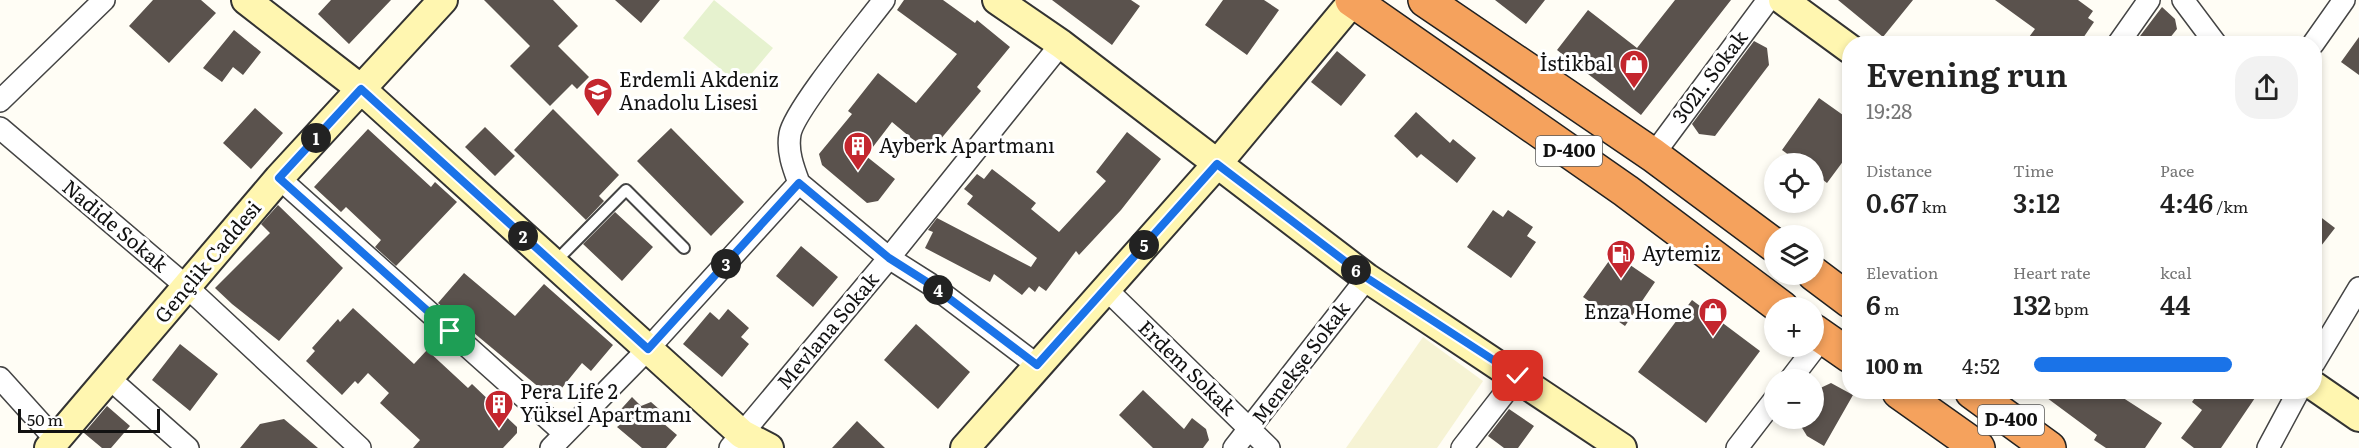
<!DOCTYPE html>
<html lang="en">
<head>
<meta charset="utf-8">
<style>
	:root { --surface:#fff; --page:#f2f2f2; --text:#222; --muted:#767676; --accent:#1a73e8 }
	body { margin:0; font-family:Literata,serif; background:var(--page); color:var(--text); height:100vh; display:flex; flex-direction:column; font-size:22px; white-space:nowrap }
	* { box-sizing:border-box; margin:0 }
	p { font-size:20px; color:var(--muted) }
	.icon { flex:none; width:33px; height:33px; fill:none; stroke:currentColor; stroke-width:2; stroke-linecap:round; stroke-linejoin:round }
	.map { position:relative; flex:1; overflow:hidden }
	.panel { position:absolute; left:1842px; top:36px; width:480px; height:363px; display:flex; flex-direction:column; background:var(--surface); border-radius:24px; box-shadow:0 3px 9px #0003 }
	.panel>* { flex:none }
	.fabs { position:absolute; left:1764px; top:153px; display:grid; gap:12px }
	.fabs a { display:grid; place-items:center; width:60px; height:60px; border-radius:50%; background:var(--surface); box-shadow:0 3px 9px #0003; font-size:30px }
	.scale { position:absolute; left:18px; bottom:15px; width:142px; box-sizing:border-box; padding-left:6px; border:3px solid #111; border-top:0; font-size:16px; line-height:21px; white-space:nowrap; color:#111; -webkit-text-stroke:4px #fff; paint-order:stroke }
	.pin { position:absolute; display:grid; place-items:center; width:51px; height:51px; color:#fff; margin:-26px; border-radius:12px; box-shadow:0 3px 9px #0006 }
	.km { position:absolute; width:30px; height:30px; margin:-15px; border-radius:50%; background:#222; color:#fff; font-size:16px; line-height:30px; text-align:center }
	.round { display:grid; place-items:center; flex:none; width:63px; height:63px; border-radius:24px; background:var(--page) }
	.summary { display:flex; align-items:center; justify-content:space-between; height:102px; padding:0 24px }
	h1 { font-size:33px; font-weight:600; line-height:45px }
	.stats { display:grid; grid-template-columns:repeat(3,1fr); gap:9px; height:102px; padding:6px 24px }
	.stats div { display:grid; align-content:center }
	.stats b { font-size:26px; font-weight:600 }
	.stats small { font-size:16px; font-weight:400 }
	.stats p { font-size:16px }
	ul { padding:0 24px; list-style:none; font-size:20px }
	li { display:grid; grid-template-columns:96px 72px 1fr; align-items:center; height:45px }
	li i { height:15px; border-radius:8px; background:var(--accent) }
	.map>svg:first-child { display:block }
	.farmland { fill:#f6f3d4 }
	.pitch { fill:#e6f2cf }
	.building { fill:#5a524d }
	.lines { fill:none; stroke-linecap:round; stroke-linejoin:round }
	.lane-casing { stroke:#444; stroke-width:14 }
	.street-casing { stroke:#444; stroke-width:24 }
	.secondary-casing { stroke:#333; stroke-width:32 }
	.highway-casing { stroke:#222; stroke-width:36 }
	.lane { stroke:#fff; stroke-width:10 }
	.street { stroke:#fff; stroke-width:21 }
	.secondary { stroke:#fff6b0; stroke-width:28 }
	.highway { stroke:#f5a25d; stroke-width:33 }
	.route-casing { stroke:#fff; stroke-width:12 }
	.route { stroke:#1a73e8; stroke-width:8 }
	.labels { text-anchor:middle; stroke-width:6; stroke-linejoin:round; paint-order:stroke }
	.shield { fill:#fff; stroke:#585858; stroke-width:1.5 }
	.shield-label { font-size:18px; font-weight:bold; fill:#111 }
	.poi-label { font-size:20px; fill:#111; stroke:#fff; text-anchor:start }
	.street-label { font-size:20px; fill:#111; stroke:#fff }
</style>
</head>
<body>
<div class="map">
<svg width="2359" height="448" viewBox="0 0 2359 448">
	<rect width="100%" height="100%" fill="#fffdf5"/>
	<path class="farmland" d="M1423,337L1483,381L1437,448H1346Z"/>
	<path class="pitch" d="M714,0L773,48L741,86L683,38Z"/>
	<path class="building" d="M153,0H201L216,13L169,63L129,26Z
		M331,0H391L349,44L318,14Z
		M484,0H553L578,26L558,46L589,77L577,89L572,84L550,106L510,66L530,46Z
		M615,0H660L641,23Z
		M904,0H943L975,23L977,20L1010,47L977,87L981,91L929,153L892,122L866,156L895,179L878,201L867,203L822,165L819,154L852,114L848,111L878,73L916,103L957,54L897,10Z
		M1052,0H1131L1140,6L1112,45Z
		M1223,0H1264L1279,10L1247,55L1205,25Z
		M1495,0H1545L1526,24Z
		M1675,0H1731L1641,115L1557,50L1588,10L1637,48Z
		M1838,0H1913L1883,37Z
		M1995,0H2078L2093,11L2088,18L2094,22L2079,44H2024L2035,29Z
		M2162,7L2175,19L2177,29L2165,44H2134Z
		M234,30L261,52L243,75L233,67L222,82L203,68Z
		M2359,37V75L2341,62Z
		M1754,41L1767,48L1769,65L1715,136L1699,134L1692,124Z
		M1337,51L1366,75L1341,106L1311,82Z
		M1819,98L1850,120V152L1827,183L1814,173V164H1801L1782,150Z
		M255,108L283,133L251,169L223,143Z
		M553,109L619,175L599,196L604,201L586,220L514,150Z
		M1416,112L1450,143L1453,139L1476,158L1457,183L1421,154L1417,158L1394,136Z
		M485,127L515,156L495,176L465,147Z
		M671,128L744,202L711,236L637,161Z
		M368,129L431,187L435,182L457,202L396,266L375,247L381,240L346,207L341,212L314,187Z
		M1127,132L1161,159L1121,210L1079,255L1076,251L1046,291L1039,286L1035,292L1029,287L1022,295L994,274L990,282L925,248L933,232L928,230L937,218L1031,267L1037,258L967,204L973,196L964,189L977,174L984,179L992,169L1036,203L1031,209L1059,232L1106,181L1096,172Z
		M278,205L343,268L279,341L232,304L215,288L270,233L261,224Z
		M1493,210L1503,217L1508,210L1533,227L1527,236L1536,242L1511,278L1467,247Z
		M615,212L653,247L622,281L583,244Z
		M2314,212L2335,228L2314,255Z
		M801,246L838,277L813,307L776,276Z
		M1614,254L1655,282L1625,326L1583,297Z
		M464,273L515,316L544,284L613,345L591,371L582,363L553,399L438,303Z
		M1692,300L1760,351L1706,423L1638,372Z
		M353,308L414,364L427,350L468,388L472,384L517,427V433L503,448H413L420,440L380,403L389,393L368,373L358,384L355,381L342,395L306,361L315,351L312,348L338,319L340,322Z
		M728,309L749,328L741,337L749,344L722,377L683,344L710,312L719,320Z
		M916,324L970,372L938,409L884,360Z
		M180,344L218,374L190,411L152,380Z
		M1831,383L1853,395L1824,446L1807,436L1796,418H1814V391Z
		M1143,390L1184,429L1192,418L1206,429L1209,440L1203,448H1153L1119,415Z
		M2039,392H2114L2162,423L2145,448H2106L2094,440L2097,435Z
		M2199,392H2259L2221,448H2194L2181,438L2202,410L2192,402Z
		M632,397L641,406L651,402L668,417L663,423L677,435L666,448H642L617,427L622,423L614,417Z
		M107,406L130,426L111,448H102L84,433Z
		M1509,409L1534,426L1518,448H1504L1488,436Z
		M284,419L318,448H240L260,424Z
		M857,421L885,448H832Z"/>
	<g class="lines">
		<g class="lane-casing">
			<path id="lane" d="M554,263L626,190L684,248"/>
		</g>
		<g class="street-casing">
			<path id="street" d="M2183,0L2216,44
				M2118,44L2149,0
				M2313,44L2344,0
				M0,101L104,0
				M0,128L187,287L360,448
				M1653,155L1768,0
				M279,178L564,433
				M799,183L889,258L930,284L1037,365
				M1105,288L1269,448
				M2314,363L2359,288
				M0,378L56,440
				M110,379L188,448
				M1790,380L1823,337
				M551,448L648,349L799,183C793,167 787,151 790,134C794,110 866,24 884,0
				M730,448L889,258L1061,44
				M1234,448L1367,278
				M1462,448L1518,376
				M1737,448L1774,400
				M2268,448L2298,392"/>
		</g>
		<g class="secondary-casing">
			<path id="secondary" d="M246,0L361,89L742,434L769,448
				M997,0L1061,44L1367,278L1622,448
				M1783,0L1850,49
				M2314,386L2359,417
				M49,448L279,178L443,0
				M965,448L1217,164L1353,1"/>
		</g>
		<g class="highway-casing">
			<path id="highway" d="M1352,0L1626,191L1782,308
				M1425,0L1653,155L1774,245
				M1814,274L1850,301
				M1814,331L1850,356
				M1899,392L1978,448
				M1972,392L2049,448"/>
		</g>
		<use href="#lane" class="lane"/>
		<use href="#street" class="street"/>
		<use href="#secondary" class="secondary"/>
		<use href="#highway" class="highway"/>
	</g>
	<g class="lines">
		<g class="route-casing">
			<path id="route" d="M450,331L279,178L361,89L648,349L799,183L889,258L930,284L1037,365L1217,164L1367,278L1518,376"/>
		</g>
		<use href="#route" class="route"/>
	</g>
	<defs>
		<g id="shop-pin" transform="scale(1.5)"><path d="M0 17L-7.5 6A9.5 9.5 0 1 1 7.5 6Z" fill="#c4262e" stroke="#fff"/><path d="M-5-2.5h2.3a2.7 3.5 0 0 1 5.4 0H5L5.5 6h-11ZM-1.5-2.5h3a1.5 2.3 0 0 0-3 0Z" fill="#fff"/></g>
		<g id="school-pin" transform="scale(1.5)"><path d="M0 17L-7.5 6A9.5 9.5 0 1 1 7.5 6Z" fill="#c4262e" stroke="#fff"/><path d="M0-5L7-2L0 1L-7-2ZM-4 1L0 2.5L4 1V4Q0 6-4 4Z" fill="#fff"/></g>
		<g id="building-pin" transform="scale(1.5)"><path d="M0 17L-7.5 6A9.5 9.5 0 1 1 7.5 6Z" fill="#c4262e" stroke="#fff"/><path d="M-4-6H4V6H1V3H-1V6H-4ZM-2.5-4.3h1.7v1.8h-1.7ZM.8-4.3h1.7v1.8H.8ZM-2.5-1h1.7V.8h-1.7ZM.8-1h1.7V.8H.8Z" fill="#fff"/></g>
		<g id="fuel-pin" transform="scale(1.5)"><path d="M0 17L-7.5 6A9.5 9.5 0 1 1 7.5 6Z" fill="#c4262e" stroke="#fff"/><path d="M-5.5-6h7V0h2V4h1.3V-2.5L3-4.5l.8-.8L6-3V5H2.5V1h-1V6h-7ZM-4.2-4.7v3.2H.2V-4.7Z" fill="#fff"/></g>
	</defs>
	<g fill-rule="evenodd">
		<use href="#shop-pin" x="1634" y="64"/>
		<use href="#school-pin" x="598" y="92"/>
		<use href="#building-pin" x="858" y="146"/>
		<use href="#fuel-pin" x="1621" y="254"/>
		<use href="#shop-pin" x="1713" y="312"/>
		<use href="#building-pin" x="499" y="404"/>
	</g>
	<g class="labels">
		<g class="shield">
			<rect x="1536" y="136" width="66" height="30" rx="4.5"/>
			<rect x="1978" y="405" width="66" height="30" rx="4.5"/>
		</g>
		<g class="shield-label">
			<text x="1569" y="157">D-400</text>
			<text x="2011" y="426">D-400</text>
		</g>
		<g class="poi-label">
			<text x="1613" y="71" text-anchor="end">İstikbal</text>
			<text x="619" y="87">Erdemli Akdeniz<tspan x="619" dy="23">Anadolu Lisesi</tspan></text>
			<text x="879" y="153">Ayberk Apartmanı</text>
			<text x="1642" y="261">Aytemiz</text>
			<text x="1692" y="319" text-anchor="end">Enza Home</text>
			<text x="520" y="399">Pera Life 2<tspan x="520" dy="23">Yüksel Apartmanı</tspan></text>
		</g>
		<g class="street-label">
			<text transform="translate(1710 77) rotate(-53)" y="7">3021. Sokak</text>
			<text transform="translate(115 226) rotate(40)" y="7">Nadide Sokak</text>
			<text transform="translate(208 262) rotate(-50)" y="7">Gençlik Caddesi</text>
			<text transform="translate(828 331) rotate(-50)" y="7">Mevlana Sokak</text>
			<text transform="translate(1301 363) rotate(-53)" y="7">Menekşe Sokak</text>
			<text transform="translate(1187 368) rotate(44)" y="7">Erdem Sokak</text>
		</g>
	</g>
</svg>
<div class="fabs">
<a><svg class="icon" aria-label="locate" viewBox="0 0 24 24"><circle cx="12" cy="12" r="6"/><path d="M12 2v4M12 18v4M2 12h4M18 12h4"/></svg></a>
<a><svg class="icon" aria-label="layers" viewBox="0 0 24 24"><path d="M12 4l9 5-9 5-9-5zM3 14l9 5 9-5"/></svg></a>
<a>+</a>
<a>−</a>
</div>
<div class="scale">50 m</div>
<div class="pin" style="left:450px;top:331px;background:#1e9e55"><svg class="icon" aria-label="arrive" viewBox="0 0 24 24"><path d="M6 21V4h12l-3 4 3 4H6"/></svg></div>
<div class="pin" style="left:1518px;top:376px;background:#d93025"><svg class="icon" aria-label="check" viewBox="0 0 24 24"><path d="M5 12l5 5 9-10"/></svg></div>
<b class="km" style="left:316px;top:138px">1</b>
<b class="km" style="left:523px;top:236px">2</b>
<b class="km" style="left:726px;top:264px">3</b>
<b class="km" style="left:938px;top:290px">4</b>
<b class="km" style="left:1144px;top:245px">5</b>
<b class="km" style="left:1356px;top:270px">6</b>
<section class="panel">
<div class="summary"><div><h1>Evening run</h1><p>19:28</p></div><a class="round"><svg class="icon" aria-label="share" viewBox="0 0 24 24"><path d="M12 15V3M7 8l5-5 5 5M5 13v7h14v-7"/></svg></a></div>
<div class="stats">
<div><p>Distance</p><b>0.67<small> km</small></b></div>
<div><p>Time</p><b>3:12</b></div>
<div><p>Pace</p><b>4:46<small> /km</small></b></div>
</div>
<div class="stats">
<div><p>Elevation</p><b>6<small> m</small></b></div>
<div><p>Heart rate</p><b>132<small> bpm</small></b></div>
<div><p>kcal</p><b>44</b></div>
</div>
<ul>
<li><b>100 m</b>4:52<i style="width:75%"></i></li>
</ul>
</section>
</div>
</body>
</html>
